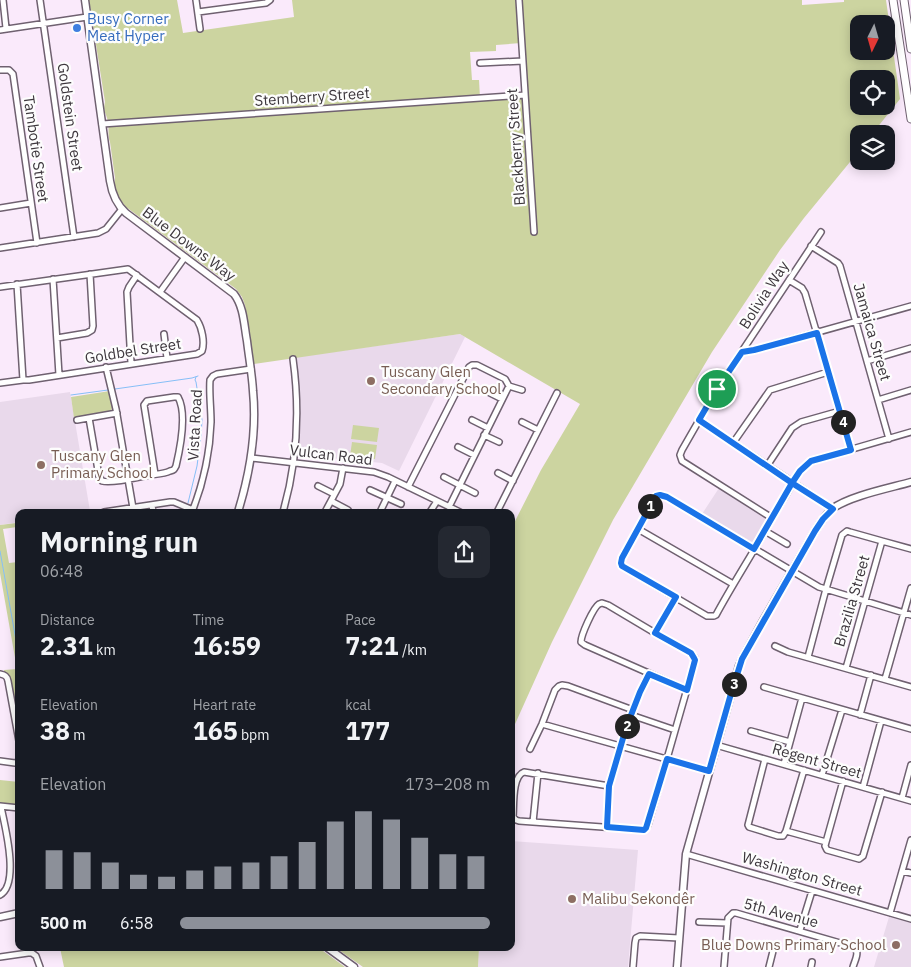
<!DOCTYPE html>
<html lang="en">
<head>
<meta charset="utf-8">
<style>
	:root { --surface:#171b24; --page:#242831; --text:#f1f3f6; --muted:#9ea1a6; --accent:#8c9099 }
	body { margin:0; font-family:"IBM Plex Sans",sans-serif; background:var(--page); color:var(--text); height:100vh; display:flex; flex-direction:column; font-size:19px; white-space:nowrap }
	* { box-sizing:border-box; margin:0 }
	p { font-size:16px; color:var(--muted) }
	.icon { flex:none; width:28px; height:28px; fill:none; stroke:currentColor; stroke-width:2; stroke-linecap:round; stroke-linejoin:round }
	.map { position:relative; flex:1; overflow:hidden }
	.drawer { position:absolute; left:15px; top:509px; width:500px; height:442px; display:flex; flex-direction:column; background:var(--surface); border-radius:10px; box-shadow:0 2px 12px #0003 }
	.drawer>* { flex:none }
	.needle { width:32px; rotate:185deg }
	.buttons { position:absolute; left:850px; top:15px; display:grid; gap:10px }
	.buttons a { display:grid; place-items:center; width:45px; height:45px; border-radius:10px; background:var(--surface); box-shadow:0 2px 12px #0003; font-size:25px }
	.pin { position:absolute; display:grid; place-items:center; width:42px; height:42px; color:#fff; margin:-21px; border:2px solid #fff; border-radius:50%; box-shadow:0 1px 5px #0007 }
	.km { position:absolute; width:25px; height:25px; margin:-12px; border-radius:50%; background:#222; color:#fff; font-size:14px; line-height:25px; text-align:center }
	.round { display:grid; place-items:center; flex:none; width:52px; height:52px; border-radius:10px; background:var(--page) }
	.head { display:flex; align-items:center; justify-content:space-between; height:85px; padding:0 25px }
	h1 { font-size:28px; font-weight:800; line-height:38px }
	.stats { display:grid; grid-template-columns:repeat(3,1fr); gap:8px; height:85px; padding:5px 25px }
	.stats div { display:grid; align-content:center }
	.stats b { font-size:25px; font-weight:800 }
	.stats small { font-size:14px; font-weight:400 }
	.stats p { font-size:14px }
	.chart { height:140px; padding:10px 25px }
	.chart p { display:flex; justify-content:space-between }
	.chart svg { width:100%; height:90px; margin-top:5px; stroke:var(--accent); stroke-width:6 }
	ul { padding:0 25px; list-style:none; font-size:16px }
	li { display:grid; grid-template-columns:80px 60px 1fr; align-items:center; height:38px }
	li i { height:12px; border-radius:6px; background:var(--accent) }
	.map>svg:first-child { display:block }
	.education { fill:#e9d9eb }
	.green { fill:#ccd4a0; fill-rule:evenodd }
	.lines { fill:none; stroke-linecap:round; stroke-linejoin:round }
	.stream { stroke:#86bff7; stroke-width:1 }
	.minor-casing { stroke:#6f6170; stroke-width:8 }
	.tertiary-casing { stroke:#6f6170; stroke-width:9 }
	.secondary-casing { stroke:#6f6170; stroke-width:9 }
	.minor { stroke:#fff; stroke-width:5 }
	.tertiary { stroke:#fff; stroke-width:6 }
	.secondary { stroke:#fff; stroke-width:7 }
	.route-casing { stroke:#fff; stroke-width:10 }
	.route { stroke:#1a73e8; stroke-width:6 }
	.shop-dot { fill:#3f7fe0; stroke:#fdfdfd; stroke-width:2 }
	.education-dot { fill:#8d6e63; stroke:#fdfdfd; stroke-width:2 }
	.labels { text-anchor:middle; stroke-width:4.5; stroke-linejoin:round; paint-order:stroke }
	.shop-label { font-size:15px; fill:#366cbe; stroke:#fdfdfd; text-anchor:start }
	.street-label { font-size:15px; fill:#3d373d; stroke:#fdfdfd }
	.education-label { font-size:15px; fill:#785e54; stroke:#fdfdfd; text-anchor:start }
</style>
</head>
<body>
<div class="map">
<svg width="911" height="967" viewBox="0 0 911 967">
	<rect width="100%" height="100%" fill="#faeafb"/>
	<path class="education" d="M460,334L465,337L399,471L382,463L299,455L301,405L297,357Z
		M70,392L90,511L78,512H19V522L0,525V402Z
		M719,488L768,518L753,544L702,514Z
		M511,841L638,850L628,967H478L479,948H511Z
		M889,917L911,923V967H874Z"/>
	<path class="green" d="M89,0H177L183,33L294,17L292,0H802V5L844,2V0H886L900,99L872,134H859V151L804,218L780,250L712,352L613,520L552,642L511,733V529L541,470L580,404L460,334L254,364L245,305L242,297L236,289L126,207L119,198L114,186L115,178L110,142C107,135 110,126 107,118C105,111 103,111 105,102ZM859,24H886V51H859ZM521,43L524,95L480,98L479,80H472L470,52L496,51V45ZM859,79H886V106H859Z
		M110,391L113,405L111,411L108,413L74,418L71,397Z
		M353,425L379,428L377,442L351,439Z
		M352,442L377,445L375,459L350,456Z
		M16,523L17,527L3,529L9,563L18,562L19,569V599L15,600L19,624V729L9,678L7,674L4,672V670L17,669L0,573V525Z
		M0,780L19,782V806L0,804Z
		M60,948H319L345,967H64Z
		M336,948H479L478,967H363Z"/>
	<g class="lines">
		<path class="stream" d="M115,389L192,378L198,376
			M71,395L108,390
			M188,503L197,466L201,436L202,420L196,382L195,380L196,377
			M0,551L19,657"/>
		<g class="minor-casing">
			<path id="minor" d="M3,0L6,28
				M40,0L74,237
				M196,0L200,29
				M519,0L534,232
				M198,12L266,3L270,0
				M0,30L87,17
				M480,63L523,61
				M0,70H9L13,74L37,243
				M102,124L525,95
				M0,208L31,203
				M811,246L838,263L840,266L889,439
				M0,248L98,233L106,229L122,209
				M53,279L59,375
				M789,280L802,288L805,293L851,450
				M17,284L23,380
				M0,287L128,269L197,320C202,328 205,342 202,351L197,354L29,380H23L0,383
				M160,292L185,257
				M164,334L167,358
				M57,338L87,333L92,330L93,326L90,274
				M742,352L754,350L911,306
				M867,361L911,348
				M131,363L127,292L129,287L137,275
				M106,367L116,409L133,508
				M486,391L502,399
				M878,400L911,390
				M89,418L99,476L102,481C113,484 138,477 150,475C157,474 164,474 170,471C174,470 174,470 176,466C180,449 187,413 178,397H174L147,401L144,405L155,474
				M77,420L117,413
				M472,420L488,428
				M699,420L833,509
				M522,422L538,430
				M911,432L811,461C799,469 793,483 786,495C777,509 769,524 761,538C746,564 730,589 716,615L714,616H707L622,566L621,563L622,558L656,496L660,495L667,497L819,587L911,615
				M484,435L499,442
				M733,443L770,390L828,372
				M458,447L474,455
				M251,458L374,472L388,477L460,512
				M767,466L792,428L801,422L840,411
				M498,473L513,481
				M444,477L475,493
				M318,486L334,494
				M408,487L469,367L472,365H477L505,379L509,386L522,390
				M370,490L401,504
				M331,501L348,510
				M152,505L153,512
				M449,507L509,386
				M104,512L170,502H174L193,510
				M192,512C203,484 210,453 211,422C211,408 209,393 210,380L213,376L217,374L251,369
				M283,512C297,463 300,410 293,359
				M325,512L340,484L343,468
				M380,512L395,481
				M430,512L437,501
				M497,512L557,393
				M772,518L682,461L680,455L682,450L717,389L821,232
				M638,529L733,584
				M765,531L787,544
				M655,633L676,597
				M775,646L788,652L911,687
				M808,657L826,589L842,535L847,531L850,532L882,541L911,549
				M846,668L882,541
				M0,674C5,675 7,676 8,681L19,741
				M885,679L911,588
				M764,687L911,729
				M631,715L675,730
				M860,715L871,675
				M542,724L709,771
				M751,731L790,742
				M716,745L911,801
				M530,749L542,724L555,690L559,686L562,685L568,686L633,710
				M765,759L748,825L749,827L778,836H783L786,831L804,770
				M0,761L15,763L19,762
				M784,764L802,698
				M822,775L842,710
				M843,781L826,842L825,846L827,850L859,859L863,856L882,792
				M609,786L524,772C512,776 514,805 513,817L516,820L519,821L644,830L648,825L693,668L695,658L691,653L655,633L608,605L602,603C601,603 600,604 599,604C593,608 581,635 581,642L585,645L687,690
				M863,787L881,721
				M902,798L911,765
				M0,806L19,808
				M533,822L538,773
				M607,827L609,786L626,728L640,692L649,674
				M786,831L826,842
				M686,854L911,919
				M902,871L911,873
				M0,895C20,884 5,826 1,807
				M890,913L911,840
				M699,922L727,923
				M800,930L812,891
				M0,957L28,953H32L36,956L40,967
				M633,967L635,943L636,938L640,936L679,938
				M724,967L728,918L733,913H736L854,947C860,952 855,960 853,967
				M769,967L773,951
				M811,967L812,962"/>
		</g>
		<g class="tertiary-casing">
			<path id="tertiary" d="M85,0L110,181C112,194 116,204 126,213L234,294C244,307 244,325 247,341C249,358 252,374 253,391C257,432 250,473 238,512
				M0,917L19,913
				M328,948L354,967
				M677,967L686,854L739,666L742,659L764,619L815,531C820,523 825,515 832,509C849,496 890,488 911,482"/>
		</g>
		<g class="secondary-casing">
			<path id="secondary" d="M893,0L911,119
				M904,0L911,49"/>
		</g>
		<use href="#minor" class="minor"/>
		<use href="#tertiary" class="tertiary"/>
		<use href="#secondary" class="secondary"/>
	</g>
	<g class="lines">
		<g class="route-casing">
			<path id="route" d="M717,389L699,420L792,483L754,549L667,497L660,495L656,496L622,558L621,563L622,566L676,597L655,633L691,653L694,658L695,660L687,690L649,674L640,692L626,728L609,786L607,827L644,830L646,828L667,759L709,771L730,697L742,659L815,531L823,519L833,509L792,483L800,471L811,461L851,450L817,333L754,350L742,352L717,389"/>
		</g>
		<use href="#route" class="route"/>
	</g>
	<circle class="shop-dot" cx="77" cy="28" r="5"/>
	<g class="education-dot">
		<circle cx="371" cy="381" r="5"/>
		<circle cx="41" cy="465" r="5"/>
		<circle cx="572" cy="899" r="5"/>
		<circle cx="896" cy="945" r="5"/>
	</g>
	<g class="labels">
		<g class="shop-label">
			<text x="87" y="24">Busy Corner<tspan x="87" dy="17">Meat Hyper</tspan></text>
		</g>
		<g class="street-label">
			<text transform="translate(312 97) rotate(-4)" y="5">Stemberry Street</text>
			<text transform="translate(70 117) rotate(82)" y="5">Goldstein Street</text>
			<text transform="translate(516 147) rotate(-94)" y="5">Blackberry Street</text>
			<text transform="translate(36 149) rotate(82)" y="5">Tambotie Street</text>
			<text transform="translate(189 244) rotate(37)" y="5">Blue Downs Way</text>
			<text transform="translate(764 295) rotate(-57)" y="5">Bolivia Way</text>
			<text transform="translate(872 332) rotate(74)" y="5">Jamaica Street</text>
			<text transform="translate(133 351) rotate(-9)" y="5">Goldbel Street</text>
			<text transform="translate(195 425) rotate(-87)" y="5">Vista Road</text>
			<text transform="translate(331 455) rotate(7)" y="5">Vulcan Road</text>
			<text transform="translate(852 601) rotate(-74)" y="5">Brazilia Street</text>
			<text transform="translate(817 761) rotate(16)" y="5">Regent Street</text>
			<text transform="translate(802 874) rotate(16)" y="5">Washington Street</text>
			<text transform="translate(781 913) rotate(15)" y="5">5th Avenue</text>
		</g>
		<g class="education-label">
			<text x="381" y="377">Tuscany Glen<tspan x="381" dy="17">Secondary School</tspan></text>
			<text x="51" y="461">Tuscany Glen<tspan x="51" dy="17">Primary School</tspan></text>
			<text x="582" y="904">Malibu Sekondêr</text>
			<text x="886" y="950" text-anchor="end">Blue Downs Primary School</text>
		</g>
	</g>
</svg>
<div class="buttons">
<a><svg class="needle" viewBox="-14 -14 28 28"><path d="M0-13l5 13h-10z" fill="#e53935"/><path d="M0 13l5-13h-10z" fill="#9ea1a6"/></svg></a>
<a><svg class="icon" aria-label="locate" viewBox="0 0 24 24"><circle cx="12" cy="12" r="6"/><path d="M12 2v4M12 18v4M2 12h4M18 12h4"/></svg></a>
<a><svg class="icon" aria-label="layers" viewBox="0 0 24 24"><path d="M12 4l9 5-9 5-9-5zM3 14l9 5 9-5"/></svg></a>
</div>
<div class="pin" style="left:717px;top:389px;background:#1e9e55"><svg class="icon" aria-label="arrive" viewBox="0 0 24 24"><path d="M6 21V4h12l-3 4 3 4H6"/></svg></div>
<b class="km" style="left:650px;top:506px">1</b>
<b class="km" style="left:627px;top:726px">2</b>
<b class="km" style="left:734px;top:684px">3</b>
<b class="km" style="left:843px;top:422px">4</b>
<section class="drawer">
<div class="head"><div><h1>Morning run</h1><p>06:48</p></div><a class="round"><svg class="icon" aria-label="share" viewBox="0 0 24 24"><path d="M12 15V3M7 8l5-5 5 5M5 13v7h14v-7"/></svg></a></div>
<div class="stats">
<div><p>Distance</p><b>2.31<small> km</small></b></div>
<div><p>Time</p><b>16:59</b></div>
<div><p>Pace</p><b>7:21<small> /km</small></b></div>
</div>
<div class="stats">
<div><p>Elevation</p><b>38<small> m</small></b></div>
<div><p>Heart rate</p><b>165<small> bpm</small></b></div>
<div><p>kcal</p><b>177</b></div>
</div>
<div class="chart"><p><span>Elevation</span>173–208 m</p>
<svg viewBox="0 0 160 44" preserveAspectRatio="none"><path d="M5 44V25M15 44V26M25 44V31M35 44V37M45 44V38M55 44V35M65 44V33M75 44V31M85 44V28M95 44V21M105 44V11M115 44V6M125 44V10M135 44V19M145 44V27M155 44V28"/></svg>
</div>
<ul>
<li><b>500 m</b>6:58<i style="width:100%"></i></li>
</ul>
</section>
</div>
</body>
</html>
